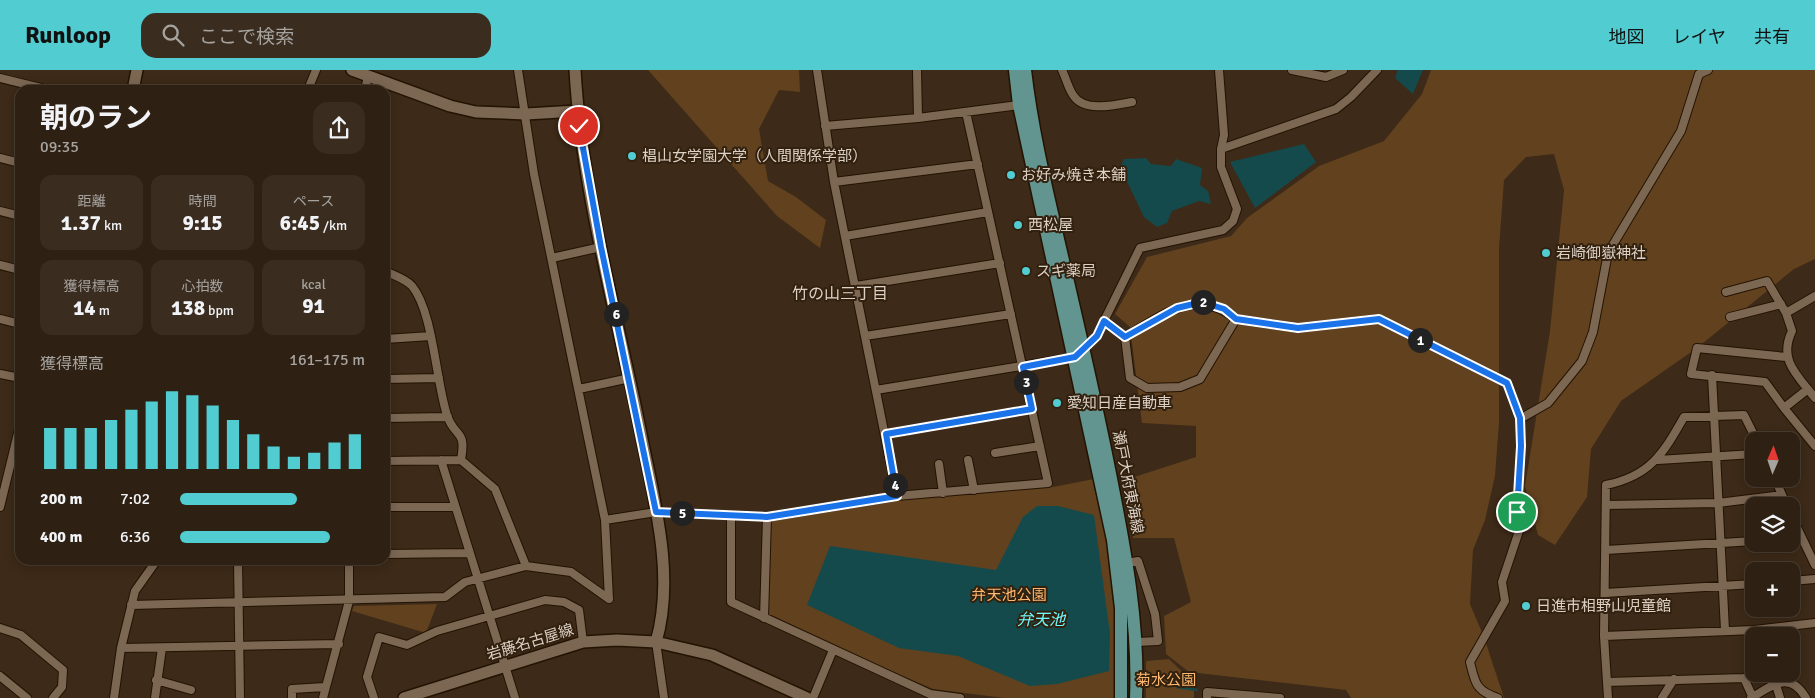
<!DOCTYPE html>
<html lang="ja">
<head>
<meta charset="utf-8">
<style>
	:root { --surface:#2e2012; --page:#3a2d20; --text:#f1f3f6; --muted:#a7a39f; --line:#493e32; --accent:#51ccd1 }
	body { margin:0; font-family:Signika,"Noto Sans JP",sans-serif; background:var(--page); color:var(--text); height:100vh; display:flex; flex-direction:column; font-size:19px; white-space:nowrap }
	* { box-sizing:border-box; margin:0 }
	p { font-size:16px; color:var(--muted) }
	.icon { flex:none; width:28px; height:28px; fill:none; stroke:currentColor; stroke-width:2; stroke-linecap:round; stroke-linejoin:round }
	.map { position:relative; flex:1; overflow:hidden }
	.sheet { position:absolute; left:15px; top:15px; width:375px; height:480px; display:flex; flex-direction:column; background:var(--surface); border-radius:15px; box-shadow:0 2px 12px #0003,0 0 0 1px var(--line) }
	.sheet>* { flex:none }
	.needle { width:32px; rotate:2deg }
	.buttons { position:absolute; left:1745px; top:362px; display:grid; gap:10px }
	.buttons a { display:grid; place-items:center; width:55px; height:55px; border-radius:10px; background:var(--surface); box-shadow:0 2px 12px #0003,0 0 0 1px var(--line); font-size:25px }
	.pin { position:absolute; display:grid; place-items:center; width:42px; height:42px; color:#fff; margin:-21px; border:2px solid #fff; border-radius:50%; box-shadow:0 1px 5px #0007 }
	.km { position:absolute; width:25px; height:25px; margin:-12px; border-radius:50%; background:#222; color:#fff; font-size:14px; line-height:25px; text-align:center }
	.round { display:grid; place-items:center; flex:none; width:52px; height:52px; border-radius:15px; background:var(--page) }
	.summary { display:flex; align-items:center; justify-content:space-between; height:85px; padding:0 25px }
	h1 { font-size:28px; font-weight:700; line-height:38px }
	.metrics { display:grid; grid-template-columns:repeat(3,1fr); gap:8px; height:85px; padding:5px 25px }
	.metrics div { display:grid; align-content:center; border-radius:12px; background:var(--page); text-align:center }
	.metrics b { font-size:21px; font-weight:700 }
	.metrics small { font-size:14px; font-weight:400 }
	.metrics p { font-size:14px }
	.chart { height:140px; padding:10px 25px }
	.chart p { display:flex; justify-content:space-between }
	.chart svg { width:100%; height:90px; margin-top:5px; stroke:var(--accent); stroke-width:6 }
	ul { padding:0 25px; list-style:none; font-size:16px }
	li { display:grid; grid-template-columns:80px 60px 1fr; align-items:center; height:38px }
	li i { height:12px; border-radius:6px; background:var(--accent) }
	header { display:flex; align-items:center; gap:30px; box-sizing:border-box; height:70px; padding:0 25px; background:var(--accent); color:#111 }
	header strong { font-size:24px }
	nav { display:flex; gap:28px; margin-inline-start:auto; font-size:18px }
	.search { width:350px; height:45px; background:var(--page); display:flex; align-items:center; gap:12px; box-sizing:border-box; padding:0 18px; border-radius:15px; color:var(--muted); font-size:19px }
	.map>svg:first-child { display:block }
	.green { fill:#61411e }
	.water { fill:#154a4c }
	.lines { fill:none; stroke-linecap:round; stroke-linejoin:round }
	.stream { stroke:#154a4c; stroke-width:2.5 }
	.street-casing { stroke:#231302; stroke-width:10 }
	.secondary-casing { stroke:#231302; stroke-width:14 }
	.primary-casing { stroke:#231302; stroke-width:15 }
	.street { stroke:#7c6753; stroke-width:8 }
	.secondary { stroke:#7c6753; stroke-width:11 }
	.primary { stroke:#62958f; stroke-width:12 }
	.route-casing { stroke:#fff; stroke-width:10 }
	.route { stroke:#1a73e8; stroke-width:6 }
	.poi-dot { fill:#51ccd1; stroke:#32210e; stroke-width:2 }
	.labels { text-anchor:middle; stroke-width:4; stroke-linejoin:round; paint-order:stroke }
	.poi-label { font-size:15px; fill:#ddd1c6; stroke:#32210e; text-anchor:start }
	.street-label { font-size:15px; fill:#ddd1c6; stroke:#32210e }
	.park-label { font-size:15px; fill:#feb870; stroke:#32210e }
	.neighbourhood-label { font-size:16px; fill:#ddd1c6; stroke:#32210e }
	.water-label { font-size:16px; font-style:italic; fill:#6ffaff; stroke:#32210e }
</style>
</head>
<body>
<header>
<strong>Runloop</strong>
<div class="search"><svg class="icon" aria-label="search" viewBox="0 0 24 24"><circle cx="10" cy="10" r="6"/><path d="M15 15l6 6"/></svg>ここで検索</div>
<nav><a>地図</a><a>レイヤ</a><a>共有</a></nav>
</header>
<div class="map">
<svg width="1815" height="628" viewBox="0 0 1815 628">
	<rect width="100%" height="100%" fill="#3d2a18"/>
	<path class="green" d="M648,0H799L800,22L779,20L759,59L768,111L796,127L826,150L820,178L777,146Z
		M1431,0H1815V189L1794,199L1697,278L1621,331L1591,379L1587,427L1555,475L1538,465L1525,416L1550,261L1564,120L1554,84L1526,87L1504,110L1499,179V353L1495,406L1485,450L1473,480L1470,534L1484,567L1504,628H1351L1346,620L1189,602L1166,584L1164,546L1191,532L1174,468H1133L1122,411L1196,387V356L1142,353L1130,257L1115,244L1147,187L1231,166L1247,148L1319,96L1384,71L1422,24Z
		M1094,409L1106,466L1117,565L1115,628H1004L933,619L764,546L769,451L894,429L1053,417Z
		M437,534L426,563L352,541L354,536Z
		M1169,589L1194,613V628H1146V591Z"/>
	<path class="water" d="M1398,0H1423L1413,24L1395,8Z
		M1304,74L1316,92L1255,138L1230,92Z
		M1146,88L1151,94L1171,96L1176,89L1202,98L1200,115L1208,121L1211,134L1199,131L1172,141L1167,153L1157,157L1144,147L1120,97L1124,89Z
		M1037,436H1058L1094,445L1110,564L1109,601L1057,614L1030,616L958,586L899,578L807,535L830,476L996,500L1023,447Z"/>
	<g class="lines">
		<path class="stream" d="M1177,617L1197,620"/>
		<g class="street-casing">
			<path id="street" d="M518,0L534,104L605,450L609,529
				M817,0L834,112L897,426
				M917,0L918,48
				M1062,0C1066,8 1068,18 1073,25C1084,43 1116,35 1132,32
				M1292,0L1326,7L1343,0
				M0,8L49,20
				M311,20L309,17L316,0
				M365,20L368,6
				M825,56L918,48L1019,35
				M1221,79L1336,39L1351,27L1377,0
				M0,88L20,93
				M834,112L978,94
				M0,141L20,146
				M845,166L988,142
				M552,188L601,177
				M0,195L20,200
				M385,201C393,205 406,209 412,216C433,241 436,312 447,345C454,368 467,358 461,390L385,391
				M856,216L1000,193
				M1726,222L1767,211L1786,243
				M1815,226L1786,243L1792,261C1778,290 1797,305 1815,328
				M1730,247L1781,234
				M0,249L20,254
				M1104,251L1140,178L1223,160L1233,151L1237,139L1221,97V79L1224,65L1219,0
				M865,266L1011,244
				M1125,267C1162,246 1196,216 1236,249
				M385,269L431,266
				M0,304L20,308
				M1712,305L1725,560
				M385,309L439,308
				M579,319L630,308
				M1808,319L1784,338L1815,376
				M876,320L1075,287L1097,266L1104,251L1125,267L1130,308L1147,318L1180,317L1200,309L1236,249L1298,258L1379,249L1507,313L1520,349L1521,376L1517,442L1519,461L1502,512L1505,531L1470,592C1475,613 1476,621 1498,628
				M1784,338L1765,312L1691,304L1697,278L1786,287
				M385,348L448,347
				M1520,349L1548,333L1582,291L1593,262L1608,183L1681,61L1699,4L1708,0
				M886,364L1032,339
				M995,383L1040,376
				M441,390L515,628
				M461,390L495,419L526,496
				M968,390L974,420
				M1658,390L1754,384
				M939,394L943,423
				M1775,409L1787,436
				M1606,435L1718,433L1782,425
				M0,437L20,355
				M385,437H455
				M731,445V532L930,624L960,628
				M1791,445L1815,495
				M605,450L656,442L767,447L897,426L1048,413L966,42
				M1791,468L1801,467
				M1606,480L1754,471
				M385,484L469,483
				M238,490L240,628
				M1127,493L1138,491L1155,544L1158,571L1136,572
				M1791,511L1815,509
				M1605,523L1754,514
				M131,535L445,527L465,512L526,496L571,502L609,529
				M764,548L767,447
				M0,558L21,565L63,600L62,617L53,628
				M1604,566L1754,560L1815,553
				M656,572L664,628
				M121,578L339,574
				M0,606L27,628
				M1744,608L1607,612L1604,566L1606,415C1650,406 1663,384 1684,347L1744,345L1757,371
				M156,610L191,620
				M1607,612L1608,628
				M1776,615L1780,628
				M114,628L121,578L135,521L157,490
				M155,628L162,578
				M292,628V619L325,617
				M323,628L349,531V490
				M374,628L367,607L379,567L407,575L437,561L545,530L564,532L579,540L583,572
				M813,628L833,580
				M1207,628V622L1280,628
				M1662,628L1674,609
				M1751,628C1773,615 1790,600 1806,628
				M1753,628L1744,608L1754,603"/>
		</g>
		<g class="secondary-casing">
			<path id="secondary" d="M352,0L450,36L476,42L526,44L577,41
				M575,0C582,125 618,247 642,369C655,434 675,507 656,572
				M133,20L137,0
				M404,628L583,572L617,570L656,572L712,585L807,628"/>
		</g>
		<g class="primary-casing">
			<path id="primary" d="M1015,0L1019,35L1113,470L1121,538V628
				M1025,0C1032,61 1047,122 1061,182C1079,259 1097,336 1112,414C1126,485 1139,556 1136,628"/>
		</g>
		<use href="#street" class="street"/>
		<use href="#secondary" class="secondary"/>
		<use href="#primary" class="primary"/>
	</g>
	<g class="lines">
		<g class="route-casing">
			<path id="route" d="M579,56L601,177L656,442L767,447L897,426L886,364L1032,339L1023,297L1075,287L1097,266L1104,251L1125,267L1177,238L1202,232L1224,239L1236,249L1298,258L1379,249L1507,313L1520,348L1521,376L1517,442"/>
		</g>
		<use href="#route" class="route"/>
	</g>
	<g class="poi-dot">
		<circle cx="632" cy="86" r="5"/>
		<circle cx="1011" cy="105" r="5"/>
		<circle cx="1018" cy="155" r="5"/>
		<circle cx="1546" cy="183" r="5"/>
		<circle cx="1026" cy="201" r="5"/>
		<circle cx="1057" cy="333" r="5"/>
		<circle cx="1526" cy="536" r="5"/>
	</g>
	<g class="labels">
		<g class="poi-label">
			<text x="642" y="91">椙山女学園大学（人間関係学部）</text>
			<text x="1021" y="110">お好み焼き本舗</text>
			<text x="1028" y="160">西松屋</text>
			<text x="1556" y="188">岩崎御嶽神社</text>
			<text x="1036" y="206">スギ薬局</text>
			<text x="1067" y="338">愛知日産自動車</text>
			<text x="1536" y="541">日進市相野山児童館</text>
		</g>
		<g class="street-label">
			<text transform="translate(1128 412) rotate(79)" y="5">瀬戸大府東海線</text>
			<text transform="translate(530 572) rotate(-17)" y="5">岩藤名古屋線</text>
		</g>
		<g class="park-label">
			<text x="1009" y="530">弁天池公園</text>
			<text x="1166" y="615">菊水公園</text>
		</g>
		<g class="neighbourhood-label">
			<text x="840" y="229">竹の山三丁目</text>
		</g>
		<g class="water-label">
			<text x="1041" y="555">弁天池</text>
		</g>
	</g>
</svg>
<div class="buttons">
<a><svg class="needle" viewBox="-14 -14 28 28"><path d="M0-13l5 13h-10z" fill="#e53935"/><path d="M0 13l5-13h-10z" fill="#a7a39f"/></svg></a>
<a><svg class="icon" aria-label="layers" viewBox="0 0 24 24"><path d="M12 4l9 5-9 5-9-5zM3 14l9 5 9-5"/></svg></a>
<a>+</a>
<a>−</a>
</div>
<div class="pin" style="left:1517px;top:442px;background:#1e9e55"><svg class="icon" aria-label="arrive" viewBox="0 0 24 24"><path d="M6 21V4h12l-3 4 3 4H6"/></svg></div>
<div class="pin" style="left:579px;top:56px;background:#d93025"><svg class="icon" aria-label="check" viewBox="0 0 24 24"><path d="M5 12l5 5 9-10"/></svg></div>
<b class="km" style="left:1420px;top:270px">1</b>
<b class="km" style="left:1203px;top:232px">2</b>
<b class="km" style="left:1026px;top:312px">3</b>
<b class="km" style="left:895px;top:415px">4</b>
<b class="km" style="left:682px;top:443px">5</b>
<b class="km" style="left:616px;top:244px">6</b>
<section class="sheet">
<div class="summary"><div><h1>朝のラン</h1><p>09:35</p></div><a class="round"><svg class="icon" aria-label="share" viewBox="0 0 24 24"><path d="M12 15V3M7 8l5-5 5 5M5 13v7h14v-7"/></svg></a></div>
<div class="metrics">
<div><p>距離</p><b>1.37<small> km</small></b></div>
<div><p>時間</p><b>9:15</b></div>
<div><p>ペース</p><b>6:45<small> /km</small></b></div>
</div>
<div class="metrics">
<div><p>獲得標高</p><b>14<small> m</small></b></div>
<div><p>心拍数</p><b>138<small> bpm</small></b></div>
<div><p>kcal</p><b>91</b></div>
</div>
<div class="chart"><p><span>獲得標高</span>161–175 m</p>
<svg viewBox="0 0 160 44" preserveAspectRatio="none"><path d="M5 44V24M15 44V24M25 44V24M35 44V20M45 44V15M55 44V11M65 44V6M75 44V8M85 44V13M95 44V20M105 44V27M115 44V33M125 44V38M135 44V36M145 44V31M155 44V27"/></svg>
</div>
<ul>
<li><b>200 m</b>7:02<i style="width:63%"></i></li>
<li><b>400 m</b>6:36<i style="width:81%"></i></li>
</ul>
</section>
</div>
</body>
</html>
